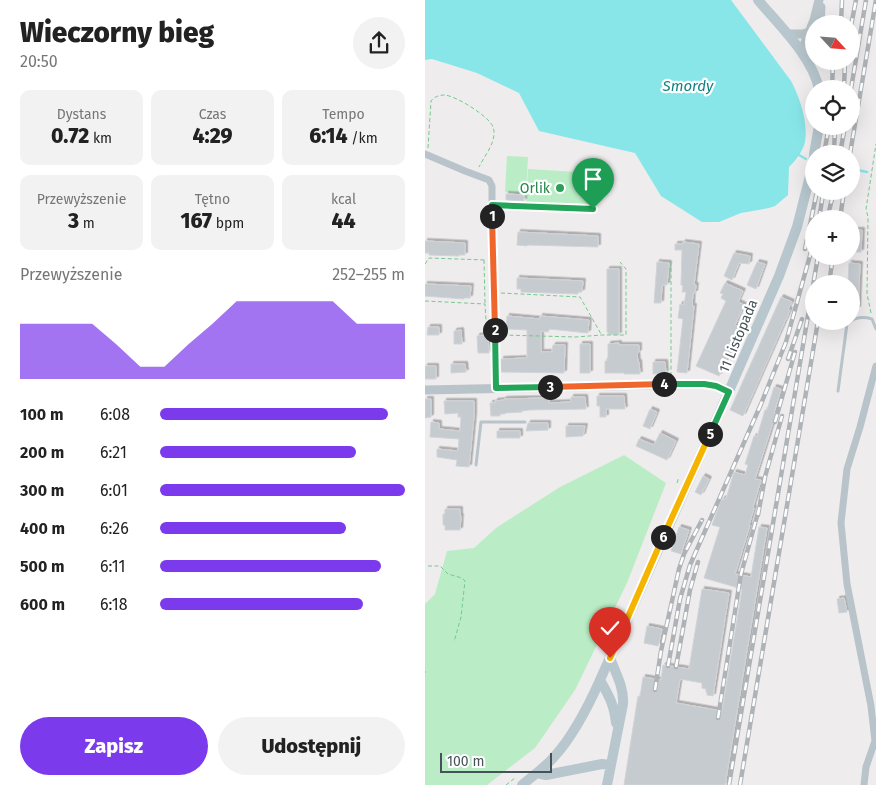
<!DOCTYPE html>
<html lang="pl">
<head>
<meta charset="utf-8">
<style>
	:root { --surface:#fff; --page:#f2f2f2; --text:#222; --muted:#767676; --accent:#7c3aed }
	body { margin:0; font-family:"Fira Sans",sans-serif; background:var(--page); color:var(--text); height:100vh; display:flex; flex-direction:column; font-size:19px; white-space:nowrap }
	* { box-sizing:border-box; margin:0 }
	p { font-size:16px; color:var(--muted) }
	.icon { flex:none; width:28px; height:28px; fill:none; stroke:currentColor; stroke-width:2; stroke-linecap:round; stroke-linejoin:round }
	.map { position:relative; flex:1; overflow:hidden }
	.drawer { display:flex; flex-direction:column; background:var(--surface); width:425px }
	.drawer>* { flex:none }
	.needle { width:32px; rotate:116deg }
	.controls { position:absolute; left:380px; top:15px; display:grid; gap:10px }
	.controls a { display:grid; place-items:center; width:55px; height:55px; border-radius:50%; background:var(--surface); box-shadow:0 5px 20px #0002; font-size:25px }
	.scale { position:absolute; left:15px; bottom:12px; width:112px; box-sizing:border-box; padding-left:5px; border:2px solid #455359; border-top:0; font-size:14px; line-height:18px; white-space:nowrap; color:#455359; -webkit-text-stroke:4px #fff; paint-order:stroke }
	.pin { position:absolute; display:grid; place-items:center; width:42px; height:42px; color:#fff; margin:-51px -21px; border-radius:50% 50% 50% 0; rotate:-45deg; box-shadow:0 0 5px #0007 }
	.pin .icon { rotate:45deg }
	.km { position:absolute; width:25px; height:25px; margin:-12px; border-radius:50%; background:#222; color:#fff; font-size:14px; line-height:25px; text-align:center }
	.round { display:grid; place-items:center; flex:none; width:52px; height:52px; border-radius:26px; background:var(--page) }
	.summary { display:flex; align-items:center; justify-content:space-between; height:85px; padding:0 20px }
	h1 { font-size:28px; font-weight:800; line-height:38px }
	.stats { display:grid; grid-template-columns:repeat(3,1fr); gap:8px; height:85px; padding:5px 20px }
	.stats div { display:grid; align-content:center; border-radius:10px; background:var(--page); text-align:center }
	.stats b { font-size:21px; font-weight:800 }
	.stats small { font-size:14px; font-weight:400 }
	.stats p { font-size:14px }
	.chart { height:140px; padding:10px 20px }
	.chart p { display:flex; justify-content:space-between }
	.chart svg { width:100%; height:90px; margin-top:5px; fill:var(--accent); opacity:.7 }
	.primary-button { display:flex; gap:10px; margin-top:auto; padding:10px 20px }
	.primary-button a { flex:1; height:58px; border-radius:30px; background:var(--accent); color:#fff; font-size:20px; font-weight:800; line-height:58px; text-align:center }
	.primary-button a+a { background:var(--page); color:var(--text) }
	ul { padding:0 20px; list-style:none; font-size:16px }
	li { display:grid; grid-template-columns:80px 60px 1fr; align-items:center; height:38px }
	li i { height:12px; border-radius:6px; background:var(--accent) }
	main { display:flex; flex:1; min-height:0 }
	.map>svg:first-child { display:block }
	.green { fill:#baedc5 }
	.water { fill:#88e6e9 }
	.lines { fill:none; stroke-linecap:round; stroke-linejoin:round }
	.stream { stroke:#88e6e9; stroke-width:2.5 }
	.building { fill:#c6cbcf; stroke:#d0d4d8; filter:url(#shadow) }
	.path { stroke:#74c990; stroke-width:1; stroke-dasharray:4 2.5; stroke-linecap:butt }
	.service { stroke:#b8c4c9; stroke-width:3 }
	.minor { stroke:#b8c4c9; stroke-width:7 }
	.tertiary { stroke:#b8c4c9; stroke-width:9 }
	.secondary { stroke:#b8c7ce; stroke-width:10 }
	.rail-casing { stroke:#aeb3b7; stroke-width:4.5 }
	.rail { stroke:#fff; stroke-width:2.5; stroke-dasharray:8; stroke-linecap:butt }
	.split-1-casing { stroke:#fff; stroke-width:10 }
	.split-2-casing { stroke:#fff; stroke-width:10 }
	.split-3-casing { stroke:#fff; stroke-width:10 }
	.split-4-casing { stroke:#fff; stroke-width:10 }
	.split-5-casing { stroke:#fff; stroke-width:10 }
	.split-6-casing { stroke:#fff; stroke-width:10 }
	.split-7-casing { stroke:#fff; stroke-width:10 }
	.split-1 { stroke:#22a559; stroke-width:6 }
	.split-2 { stroke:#f0652b; stroke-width:6 }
	.split-3 { stroke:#22a559; stroke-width:6 }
	.split-4 { stroke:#f0652b; stroke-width:6 }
	.split-5 { stroke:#22a559; stroke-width:6 }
	.split-6 { stroke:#f5b400; stroke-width:6 }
	.split-7 { stroke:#f5b400; stroke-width:6 }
	.leisure-dot { fill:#2e9e5b; stroke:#fff; stroke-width:2 }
	.labels { text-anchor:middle; stroke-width:4.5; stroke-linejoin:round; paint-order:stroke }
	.leisure-label { font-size:14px; fill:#27864d; stroke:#fff; text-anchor:end }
	.street-label { font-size:14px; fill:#455359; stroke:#fff }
	.water-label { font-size:15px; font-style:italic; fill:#108084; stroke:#fff }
</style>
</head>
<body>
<main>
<section class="drawer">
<div class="summary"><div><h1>Wieczorny bieg</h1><p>20:50</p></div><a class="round"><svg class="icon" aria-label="share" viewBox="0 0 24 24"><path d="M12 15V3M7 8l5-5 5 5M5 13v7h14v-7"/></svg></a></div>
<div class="stats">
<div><p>Dystans</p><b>0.72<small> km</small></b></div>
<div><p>Czas</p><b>4:29</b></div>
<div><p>Tempo</p><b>6:14<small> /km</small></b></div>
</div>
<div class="stats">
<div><p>Przewyższenie</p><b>3<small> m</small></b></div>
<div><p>Tętno</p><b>167<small> bpm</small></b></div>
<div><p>kcal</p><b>44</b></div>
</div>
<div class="chart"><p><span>Przewyższenie</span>252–255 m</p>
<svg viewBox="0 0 160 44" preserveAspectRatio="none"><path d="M0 44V17L10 17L20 17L30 17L40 27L50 38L60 38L70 27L80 17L90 6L100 6L110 6L120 6L130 6L140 17L150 17L160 17V44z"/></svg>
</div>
<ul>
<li><b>100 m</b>6:08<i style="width:93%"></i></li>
<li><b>200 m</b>6:21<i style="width:80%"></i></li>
<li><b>300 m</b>6:01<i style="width:100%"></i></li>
<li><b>400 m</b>6:26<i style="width:76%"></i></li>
<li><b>500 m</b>6:11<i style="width:90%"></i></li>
<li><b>600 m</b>6:18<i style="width:83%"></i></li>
</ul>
<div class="primary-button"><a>Zapisz</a><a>Udostępnij</a></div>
</section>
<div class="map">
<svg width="451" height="785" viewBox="0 0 451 785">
	<defs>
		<filter id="shadow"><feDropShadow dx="2.5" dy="-2.5" stdDeviation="0" flood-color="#0004"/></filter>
	</defs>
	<rect width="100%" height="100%" fill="#efeced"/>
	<path class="green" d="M82,156L103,157L101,193L80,192Z
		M103,169L169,173L168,206L101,202Z
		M199,455L241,483L202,583L150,690L110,748L62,785H0V604L10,594L22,551L49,548L71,528L135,487Z"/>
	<path class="water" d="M0,0H306L366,81C375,97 386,130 378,148C374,156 370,161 364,167L363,195L350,206L344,208L316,213L294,222H277L236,196L210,153L114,131L94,93L52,73L7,59L0,60Z"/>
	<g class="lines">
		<path class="stream" d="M374,155L381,159
			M432,170L442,172"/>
	</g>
	<path class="building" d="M81,194L99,195V201L81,200Z
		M428,230H437L436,252H427Z
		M93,232L173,236V247L102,245V246L92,245Z
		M0,241L40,243V255H34V256L4,255V253H0Z
		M258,242L274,244L269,285H271L270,293H268L267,306H269L262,373L252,372L258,319L253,318L255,304L259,305L261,292H257L258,286L256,285L257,250H250V244H258Z
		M309,253L325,256L324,264L314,263L307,280L299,276Z
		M232,262L244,263L242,285H237L236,303H229Z
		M332,262L340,264L331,289L322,285Z
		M424,263L435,264L433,309H426V284H423Z
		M182,269H194V335L183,334V332H182Z
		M92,278L158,281L157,292H153V294L96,292V289H92Z
		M300,283L318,291L313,302L319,305L310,325L315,327L310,337H311L294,376L271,366L301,301L296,298L298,294L295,293Z
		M0,284L46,286L45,298H39V299L0,296Z
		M356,297L367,302L363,309L365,310L318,416L305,410Z
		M82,316L115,319V316L164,320L163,333L124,329L123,332L116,331V352H127L128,345H140L139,373L76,372V359L102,358V330L81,329Z
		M3,327H14V335H2Z
		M36,330L37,344H29V331Z
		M60,335H63L64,353H53L52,336Z
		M194,343V345H214V352L212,354L213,362H214L215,374H199V373H180V361H182V358H183V344Z
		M155,344H165V373H155Z
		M228,362H240L241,373L228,374Z
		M26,364H40L41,372L26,373Z
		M0,366H11V379H0Z
		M349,387L356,389L349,413H351L330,479L336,480L328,507L329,508L324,525H325L310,574L326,577L334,527L342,528L300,785H199L213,696L215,697L218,677L236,680L238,665L264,669L277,589L304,593L288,696L282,695V692H281V689L277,688V683L255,679L251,703L297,711L317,589L279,578L295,527L287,525L296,500H298V498L301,499L309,472L320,475L323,465L320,464L329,436L332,437L340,410H342Z
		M172,396H199L200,409H181V417H175V406H172Z
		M146,397H160L161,409L104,410L97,411V412L80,413V414H75V416H66L65,403H70V401L79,400V399L124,398V403L146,402Z
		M0,399H6V417L0,418Z
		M19,401H49V416L44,467L31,466L32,460L12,457V449L33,451L34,439L5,437L6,422L14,423V429L35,431L36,417H33V413L20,414Z
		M225,409L232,412L225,429L218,426Z
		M103,423H123V430L101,431Z
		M141,426H160L158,436L141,437Z
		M72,431H95V438H72Z
		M235,433L251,441L242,460L211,446L214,439L229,445Z
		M278,476L284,479L276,495L270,492Z
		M20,509H35V516H36L35,530H20V525H18V514H20Z
		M254,527L264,530L256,554L246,551Z
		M419,598L422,612L414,613L412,599Z
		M222,626L237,629L233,646L219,643Z"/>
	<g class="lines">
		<path class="path" d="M3,148L6,101C9,97 14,95 19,95C30,95 65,117 68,127C73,141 59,156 54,167
			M59,260L60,303
			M0,264L4,258L61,260
			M76,293L155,297L176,334
			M0,301L60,304L61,320L63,325
			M446,313L442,294L443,217L441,209L451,144
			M78,335L151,337L177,335H201V269L195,262
			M246,376V260
			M252,483L254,477
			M3,566H15L23,574L37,578L40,581L36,617L29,642
			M0,672H1
			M81,785L90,778"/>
		<path class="service" d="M426,321C432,317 440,317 447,319L451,329
			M413,391L422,324L426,321
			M51,465L56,422H100"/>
		<path class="minor" d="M0,154L40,171L64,180L67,186V220L69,253L71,388
			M67,205L168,209
			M439,785L441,767L450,741L446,706L422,584L416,523L422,469L435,427L451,366"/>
		<path class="tertiary" d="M395,24L396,7
			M362,34H378L384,32
			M379,56V45L389,20L394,0
			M379,56L386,48L389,41
			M0,390L279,384L291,386L304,391"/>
		<path class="secondary" d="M333,0C354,25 387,56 394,89
			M389,154L394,126
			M175,680C184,696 189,704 191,723
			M112,773L121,775L177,764L186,765
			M97,785C108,776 119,768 129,757C149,735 163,707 175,680L304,391L354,276L372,227L386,172L389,157
			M182,785L198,704C199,687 191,674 185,658"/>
		<g class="rail-casing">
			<path id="rail" d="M416,24L417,0
				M426,26L431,0
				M407,89L408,61
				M419,89L420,61
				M426,89L441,0
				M399,154L404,126
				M409,154L410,126
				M415,154L420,126
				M425,154L451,0
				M394,219L398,194
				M402,219L409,191
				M415,219L419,191
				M380,249L392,191
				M404,284L408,256
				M363,359L377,319
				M334,409L361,342L389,241
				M350,422L370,352
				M333,515L340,477L357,416
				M243,666L255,599L265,565L336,404
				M251,667L265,590L273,562
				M230,690L236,651L254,569L259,554L277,520
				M293,718L316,574L334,509
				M304,785L393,256
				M315,785L393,321"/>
		</g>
		<use href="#rail" class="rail"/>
	</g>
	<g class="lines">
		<g class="split-1-casing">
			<path id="split-1" d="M67,216V205L168,209"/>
		</g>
		<g class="split-2-casing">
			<path id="split-2" d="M67,216L70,330"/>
		</g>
		<g class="split-3-casing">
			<path id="split-3" d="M70,330L71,388L125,387"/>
		</g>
		<g class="split-4-casing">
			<path id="split-4" d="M125,387L239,384"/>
		</g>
		<g class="split-5-casing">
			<path id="split-5" d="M239,384H279L291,386L304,392L285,434"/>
		</g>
		<g class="split-6-casing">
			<path id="split-6" d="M238,537L285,434"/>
		</g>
		<g class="split-7-casing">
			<path id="split-7" d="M185,658L238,537"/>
		</g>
		<use href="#split-1" class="split-1"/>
		<use href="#split-2" class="split-2"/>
		<use href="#split-3" class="split-3"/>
		<use href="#split-4" class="split-4"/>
		<use href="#split-5" class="split-5"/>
		<use href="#split-6" class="split-6"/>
		<use href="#split-7" class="split-7"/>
	</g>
	<circle class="leisure-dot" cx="135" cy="188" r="5"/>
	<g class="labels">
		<g class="leisure-label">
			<text x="125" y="193">Orlik</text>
		</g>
		<g class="street-label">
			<text transform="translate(313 336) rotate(-67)" y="5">11 Listopada</text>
		</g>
		<g class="water-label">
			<text x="263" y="91">Smordy</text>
		</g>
	</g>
</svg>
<div class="controls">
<a><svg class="needle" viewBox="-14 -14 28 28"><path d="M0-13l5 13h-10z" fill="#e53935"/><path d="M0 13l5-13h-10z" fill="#767676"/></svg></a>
<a><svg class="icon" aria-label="locate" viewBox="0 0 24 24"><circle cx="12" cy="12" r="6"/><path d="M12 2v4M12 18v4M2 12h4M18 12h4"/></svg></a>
<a><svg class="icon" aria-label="layers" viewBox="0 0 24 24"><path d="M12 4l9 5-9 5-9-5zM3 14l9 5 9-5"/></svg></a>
<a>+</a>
<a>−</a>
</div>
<div class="scale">100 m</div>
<div class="pin" style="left:168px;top:209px;background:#1e9e55"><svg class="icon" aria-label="arrive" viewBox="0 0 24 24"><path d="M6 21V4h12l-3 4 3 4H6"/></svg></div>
<div class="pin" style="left:185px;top:658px;background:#d93025"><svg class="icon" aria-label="check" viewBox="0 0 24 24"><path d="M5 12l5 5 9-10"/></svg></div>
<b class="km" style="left:67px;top:216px">1</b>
<b class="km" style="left:70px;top:330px">2</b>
<b class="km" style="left:125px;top:387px">3</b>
<b class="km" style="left:239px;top:384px">4</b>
<b class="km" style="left:285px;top:434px">5</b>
<b class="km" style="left:238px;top:537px">6</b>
</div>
</main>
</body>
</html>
